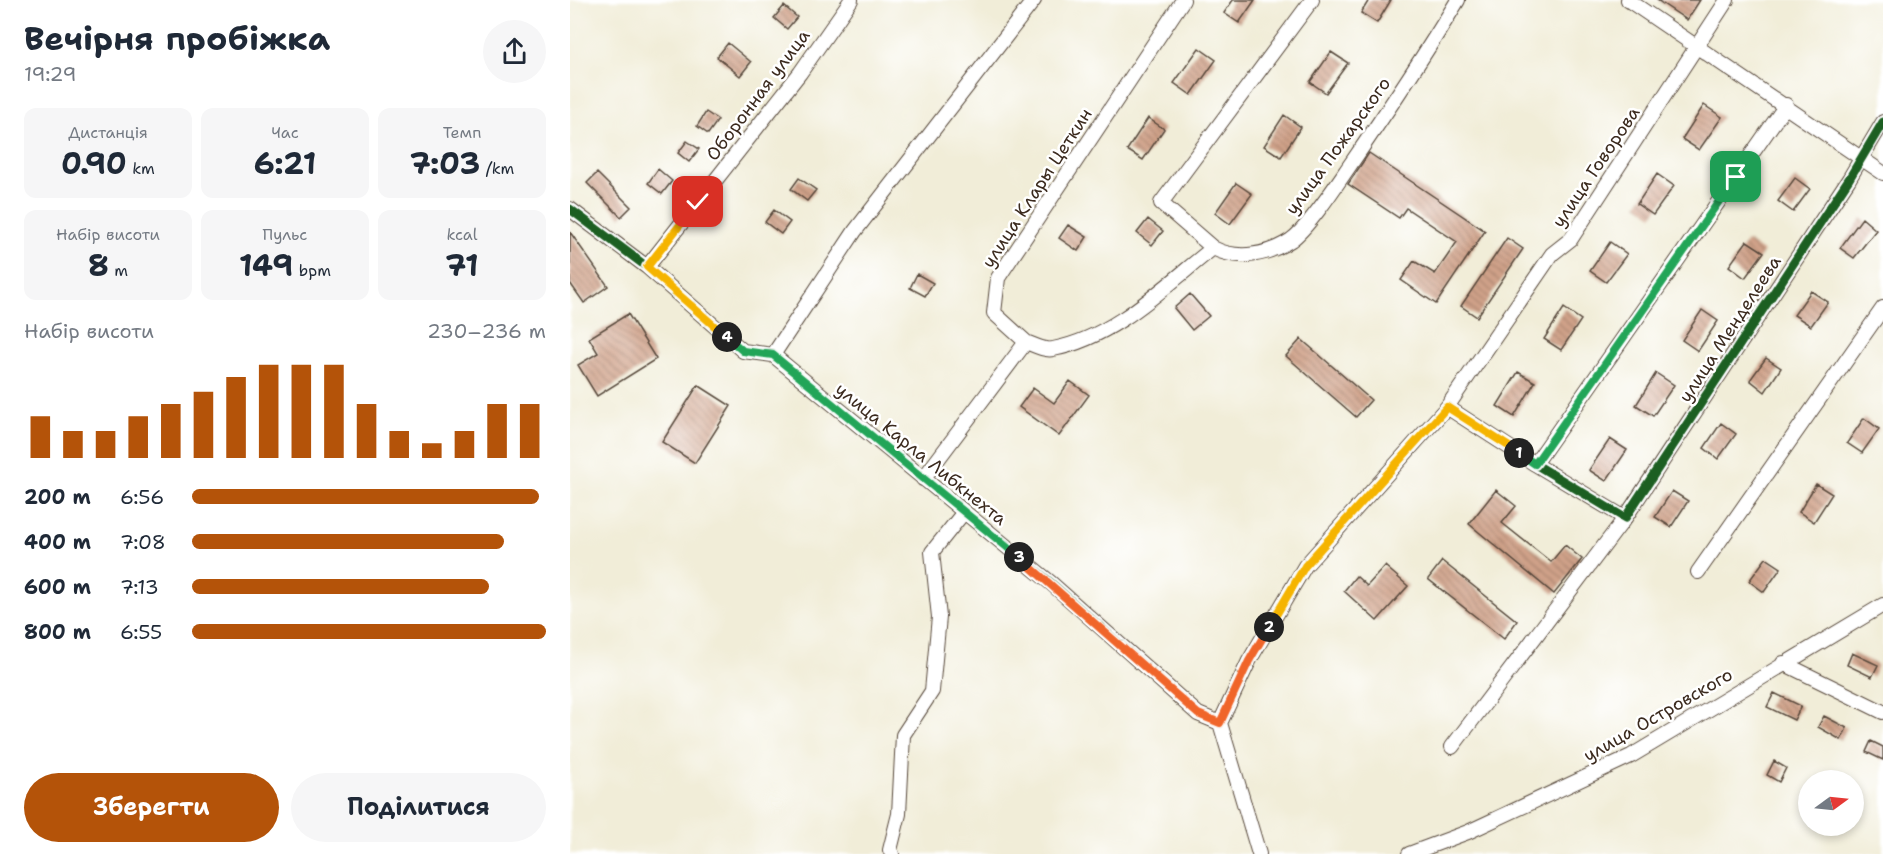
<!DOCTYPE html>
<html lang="uk">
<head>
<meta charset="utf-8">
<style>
	:root { --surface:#fff; --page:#f6f6f7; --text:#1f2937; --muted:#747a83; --accent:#b45309 }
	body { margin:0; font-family:"Shantell Sans",sans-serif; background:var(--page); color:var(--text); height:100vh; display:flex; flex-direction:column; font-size:22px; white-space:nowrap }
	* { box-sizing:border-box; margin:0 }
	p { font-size:20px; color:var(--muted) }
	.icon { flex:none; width:33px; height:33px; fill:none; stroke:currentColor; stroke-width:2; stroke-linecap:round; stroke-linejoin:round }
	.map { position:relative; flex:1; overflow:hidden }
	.panel { display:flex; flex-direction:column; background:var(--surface); width:570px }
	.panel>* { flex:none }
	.needle { width:39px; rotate:75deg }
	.controls { position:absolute; left:1228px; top:770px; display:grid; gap:12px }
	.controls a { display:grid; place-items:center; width:66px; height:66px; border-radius:50%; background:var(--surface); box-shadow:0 3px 9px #0003; font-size:30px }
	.pin { position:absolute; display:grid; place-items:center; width:51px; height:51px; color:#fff; margin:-26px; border-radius:12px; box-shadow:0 3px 9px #0006 }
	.km { position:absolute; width:30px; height:30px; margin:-15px; border-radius:50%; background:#222; color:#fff; font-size:16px; line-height:30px; text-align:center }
	.round { display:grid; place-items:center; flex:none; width:63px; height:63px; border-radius:32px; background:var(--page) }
	.summary { display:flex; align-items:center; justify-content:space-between; height:102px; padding:0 24px }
	h1 { font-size:33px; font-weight:700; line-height:45px }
	.figures { display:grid; grid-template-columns:repeat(3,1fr); gap:9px; height:102px; padding:6px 24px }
	.figures div { display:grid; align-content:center; border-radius:12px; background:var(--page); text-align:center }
	.figures b { font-size:30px; font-weight:700 }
	.figures small { font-size:16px; font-weight:400 }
	.figures p { font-size:16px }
	.chart { height:168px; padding:12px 24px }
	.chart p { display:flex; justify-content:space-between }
	.chart svg { width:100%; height:108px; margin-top:6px; stroke:var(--accent); stroke-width:6 }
	.button { display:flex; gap:12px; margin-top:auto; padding:12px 24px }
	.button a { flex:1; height:69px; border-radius:36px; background:var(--accent); color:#fff; font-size:24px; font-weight:700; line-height:69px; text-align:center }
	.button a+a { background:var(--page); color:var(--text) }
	ul { padding:0 24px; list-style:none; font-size:20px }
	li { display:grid; grid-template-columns:96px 72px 1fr; align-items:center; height:45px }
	li i { height:15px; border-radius:8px; background:var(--accent) }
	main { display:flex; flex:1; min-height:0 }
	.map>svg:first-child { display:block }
	.building { fill:url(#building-back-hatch) }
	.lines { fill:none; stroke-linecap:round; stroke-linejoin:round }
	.minor-casing { stroke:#56473a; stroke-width:16 }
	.minor { stroke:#fff; stroke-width:14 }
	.cycleway-casing { stroke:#fff; stroke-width:13 }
	.cycleway { stroke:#1b5e20; stroke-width:9 }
	.split-1-casing { stroke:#fff; stroke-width:12 }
	.split-2-casing { stroke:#fff; stroke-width:12 }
	.split-3-casing { stroke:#fff; stroke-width:12 }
	.split-4-casing { stroke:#fff; stroke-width:12 }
	.split-5-casing { stroke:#fff; stroke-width:12 }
	.split-1 { stroke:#22a559; stroke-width:8 }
	.split-2 { stroke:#f5b400; stroke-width:8 }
	.split-3 { stroke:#f0652b; stroke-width:8 }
	.split-4 { stroke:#22a559; stroke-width:8 }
	.split-5 { stroke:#f5b400; stroke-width:8 }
	.labels { text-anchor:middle; stroke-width:5; stroke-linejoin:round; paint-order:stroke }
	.street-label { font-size:18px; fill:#3b2a1e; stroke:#fff }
</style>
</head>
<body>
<main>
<section class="panel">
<div class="summary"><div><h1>Вечірня пробіжка</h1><p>19:29</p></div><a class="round"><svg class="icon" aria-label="share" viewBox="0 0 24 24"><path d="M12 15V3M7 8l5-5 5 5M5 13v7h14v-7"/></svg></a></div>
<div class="figures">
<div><p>Дистанція</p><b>0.90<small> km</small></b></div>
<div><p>Час</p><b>6:21</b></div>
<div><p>Темп</p><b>7:03<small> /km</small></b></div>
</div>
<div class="figures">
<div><p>Набір висоти</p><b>8<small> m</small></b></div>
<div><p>Пульс</p><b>149<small> bpm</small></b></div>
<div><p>kcal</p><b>71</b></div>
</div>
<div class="chart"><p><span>Набір висоти</span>230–236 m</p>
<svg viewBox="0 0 160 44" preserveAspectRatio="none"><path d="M5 44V27M15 44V33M25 44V33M35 44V27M45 44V22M55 44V17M65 44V11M75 44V6M85 44V6M95 44V6M105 44V22M115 44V33M125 44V38M135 44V33M145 44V22M155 44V22"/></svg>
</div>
<ul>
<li><b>200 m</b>6:56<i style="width:98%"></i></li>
<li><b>400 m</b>7:08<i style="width:88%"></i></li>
<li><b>600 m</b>7:13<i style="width:84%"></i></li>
<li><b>800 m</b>6:55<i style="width:100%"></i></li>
</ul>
<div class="button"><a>Зберегти</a><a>Поділитися</a></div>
</section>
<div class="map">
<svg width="1313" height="854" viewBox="0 0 1313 854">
	<defs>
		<pattern id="building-back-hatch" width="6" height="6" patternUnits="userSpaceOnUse" patternTransform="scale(1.5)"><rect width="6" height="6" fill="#d0a289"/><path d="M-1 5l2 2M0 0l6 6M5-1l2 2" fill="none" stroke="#aa846f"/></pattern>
	</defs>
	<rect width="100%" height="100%" fill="#fff"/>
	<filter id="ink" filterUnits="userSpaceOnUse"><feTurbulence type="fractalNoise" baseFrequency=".0167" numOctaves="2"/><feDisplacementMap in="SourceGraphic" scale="12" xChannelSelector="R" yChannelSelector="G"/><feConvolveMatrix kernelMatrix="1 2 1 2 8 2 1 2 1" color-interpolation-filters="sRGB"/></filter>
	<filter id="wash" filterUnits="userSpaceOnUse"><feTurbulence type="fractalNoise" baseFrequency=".008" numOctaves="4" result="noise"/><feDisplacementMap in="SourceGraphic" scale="24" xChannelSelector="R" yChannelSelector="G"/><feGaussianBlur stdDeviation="1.35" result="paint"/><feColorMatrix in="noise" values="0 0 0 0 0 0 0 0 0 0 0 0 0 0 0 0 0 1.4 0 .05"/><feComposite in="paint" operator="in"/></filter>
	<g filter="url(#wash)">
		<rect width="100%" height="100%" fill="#f1edd8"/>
		<g id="blocks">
			<path class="building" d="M663,0H685L669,23L654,13Z
				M799,0H821L807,23L791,13Z
				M1087,0H1130L1117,20Z
				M214,6L227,17L217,29L204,18Z
				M158,43L181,62L170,76L147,57Z
				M629,48L646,60L621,95L604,83Z
				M761,52L778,63L756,93L740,82Z
				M1134,105L1152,117L1129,150L1112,139Z
				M136,112L148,120L138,134L127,126Z
				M714,115L731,127L711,157L694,146Z
				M578,118L594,129L573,160L557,150Z
				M117,141L129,149L119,162L108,153Z
				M799,153L915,231L866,304L831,280L844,261L865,274L887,242L836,208L829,218L778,184Z
				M88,169L102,181L92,194L78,183Z
				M27,173L61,207L51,217L17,183Z
				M1087,174L1104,186L1083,215L1067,204Z
				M229,178L246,190L237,201L221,189Z
				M1225,178L1240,189L1223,212L1208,201Z
				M666,183L682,194L660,224L645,213Z
				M204,210L220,222L211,234L195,222Z
				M1292,218L1306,230L1284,258L1270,248Z
				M578,219L593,231L582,245L567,233Z
				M498,225L517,237L508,251L489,238Z
				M0,232L38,286L14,303L0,283Z
				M937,238L953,249L907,317L891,306Z
				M1177,241L1194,252L1175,278L1159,266Z
				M1040,242L1057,254L1036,282L1020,271Z
				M347,274L363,283L355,296L340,288Z
				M1241,291L1258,302L1241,326L1224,315Z
				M620,294L639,316L622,330L604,308Z
				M994,308L1011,320L991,350L974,339Z
				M1132,310L1148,321L1128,351L1112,340Z
				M58,314L86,359L27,396L8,365L28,353L19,338Z
				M731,339L801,400L786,417L716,356Z
				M1196,358L1211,368L1195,392L1180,380Z
				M948,372L965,382L944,417L927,406Z
				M1086,373L1104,385L1083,416L1066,405Z
				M500,381L519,395L489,436L449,407L463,388L484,403Z
				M128,385L161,406L125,463L92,442Z
				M1294,418L1309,429L1292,453L1277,443Z
				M1151,423L1166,434L1148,459L1134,448Z
				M1040,439L1057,450L1036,481L1019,470Z
				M1246,484L1262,494L1244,522L1229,512Z
				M926,490L946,506L932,523L981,562L995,545L1012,559L984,594L899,524Z
				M1102,491L1118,501L1101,527L1085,517Z
				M1196,558L1211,568L1194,592L1179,581Z
				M872,561L947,621L934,639L858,579Z
				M815,566L838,586L807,621L774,591L786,576L797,586Z
				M1282,653L1308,665L1302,677L1277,665Z
				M1204,693L1231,706L1224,720L1197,707Z
				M1254,716L1277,728L1271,740L1248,727Z
				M1301,741L1313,747V760L1296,752Z
				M1204,761L1216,768L1209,782L1197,775Z"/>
		</g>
	</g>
	<g filter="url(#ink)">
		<use href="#blocks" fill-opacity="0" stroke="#56473a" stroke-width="1.5"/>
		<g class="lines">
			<g class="minor-casing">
				<path id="minor" d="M1058,0L1313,173
					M0,209L77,267L173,351L203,355L481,583L628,714L650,723
					M643,248L591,203L742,0
					M77,267L230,73L281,0
					M456,342C464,345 475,351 483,349C544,338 596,285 643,248C668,261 698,255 721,240C738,228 765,187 778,168C816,113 853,58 888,0
					M203,355L285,231L464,0
					M877,407L982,254L1001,239L1157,0
					M965,464L1216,105
					M353,479L456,342L424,313L428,278L613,0
					M1128,572L1313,308
					M1213,663L1313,712
					M650,723L679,661L735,566L877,407L965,464L1055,518L1279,179L1313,122
					M650,723L689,854
					M882,747L1055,518
					M322,854L320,850L329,814L333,735L362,691L369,617L362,552L394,512
					M839,854L898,832L1061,756L1313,605"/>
			</g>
			<use href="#minor" class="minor"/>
			<g class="cycleway-casing">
				<path id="cycleway" d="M0,209L77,267L173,351L203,355L481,583L628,714L650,723L679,661L735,566L877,407L965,464L1055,518L1279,179L1313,122"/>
			</g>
			<use href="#cycleway" class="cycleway"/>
		</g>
	</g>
	<g class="lines" filter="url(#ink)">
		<g class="split-1-casing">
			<path id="split-1" d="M949,453L965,464L1166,177"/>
		</g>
		<g class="split-2-casing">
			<path id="split-2" d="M699,627L735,566L877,407L949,453"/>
		</g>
		<g class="split-3-casing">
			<path id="split-3" d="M449,557L628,714L650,723L679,661L699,627"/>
		</g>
		<g class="split-4-casing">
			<path id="split-4" d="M157,337L173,351L203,355L449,557"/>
		</g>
		<g class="split-5-casing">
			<path id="split-5" d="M128,202L77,267L157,337"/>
		</g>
		<use href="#split-1" class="split-1"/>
		<use href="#split-2" class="split-2"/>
		<use href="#split-3" class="split-3"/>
		<use href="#split-4" class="split-4"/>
		<use href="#split-5" class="split-5"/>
	</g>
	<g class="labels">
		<g class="street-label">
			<text transform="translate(188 95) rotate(-53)" y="6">Оборонная улица</text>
			<text transform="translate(768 146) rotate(-54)" y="6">улица Пожарского</text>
			<text transform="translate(1026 167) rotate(-56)" y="6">улица Говорова</text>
			<text transform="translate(467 188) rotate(-57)" y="6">улица Клары Цеткин</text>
			<text transform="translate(1160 329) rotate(-57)" y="6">улица Менделеева</text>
			<text transform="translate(351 454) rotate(39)" y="6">улица Карла Либкнехта</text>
			<text transform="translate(1088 715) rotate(-30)" y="6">улица Островского</text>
		</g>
	</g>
</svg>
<div class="controls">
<a><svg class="needle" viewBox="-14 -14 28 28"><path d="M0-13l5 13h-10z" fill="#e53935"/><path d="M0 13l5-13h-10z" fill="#747a83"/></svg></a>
</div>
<div class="pin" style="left:1166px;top:177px;background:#1e9e55"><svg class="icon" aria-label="arrive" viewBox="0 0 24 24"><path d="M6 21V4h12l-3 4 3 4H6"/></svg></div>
<div class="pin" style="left:128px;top:202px;background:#d93025"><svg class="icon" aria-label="check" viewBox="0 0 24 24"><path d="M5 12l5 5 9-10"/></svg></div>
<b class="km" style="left:949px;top:453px">1</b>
<b class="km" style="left:699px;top:627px">2</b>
<b class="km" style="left:449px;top:557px">3</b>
<b class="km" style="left:157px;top:337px">4</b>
</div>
</main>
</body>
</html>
